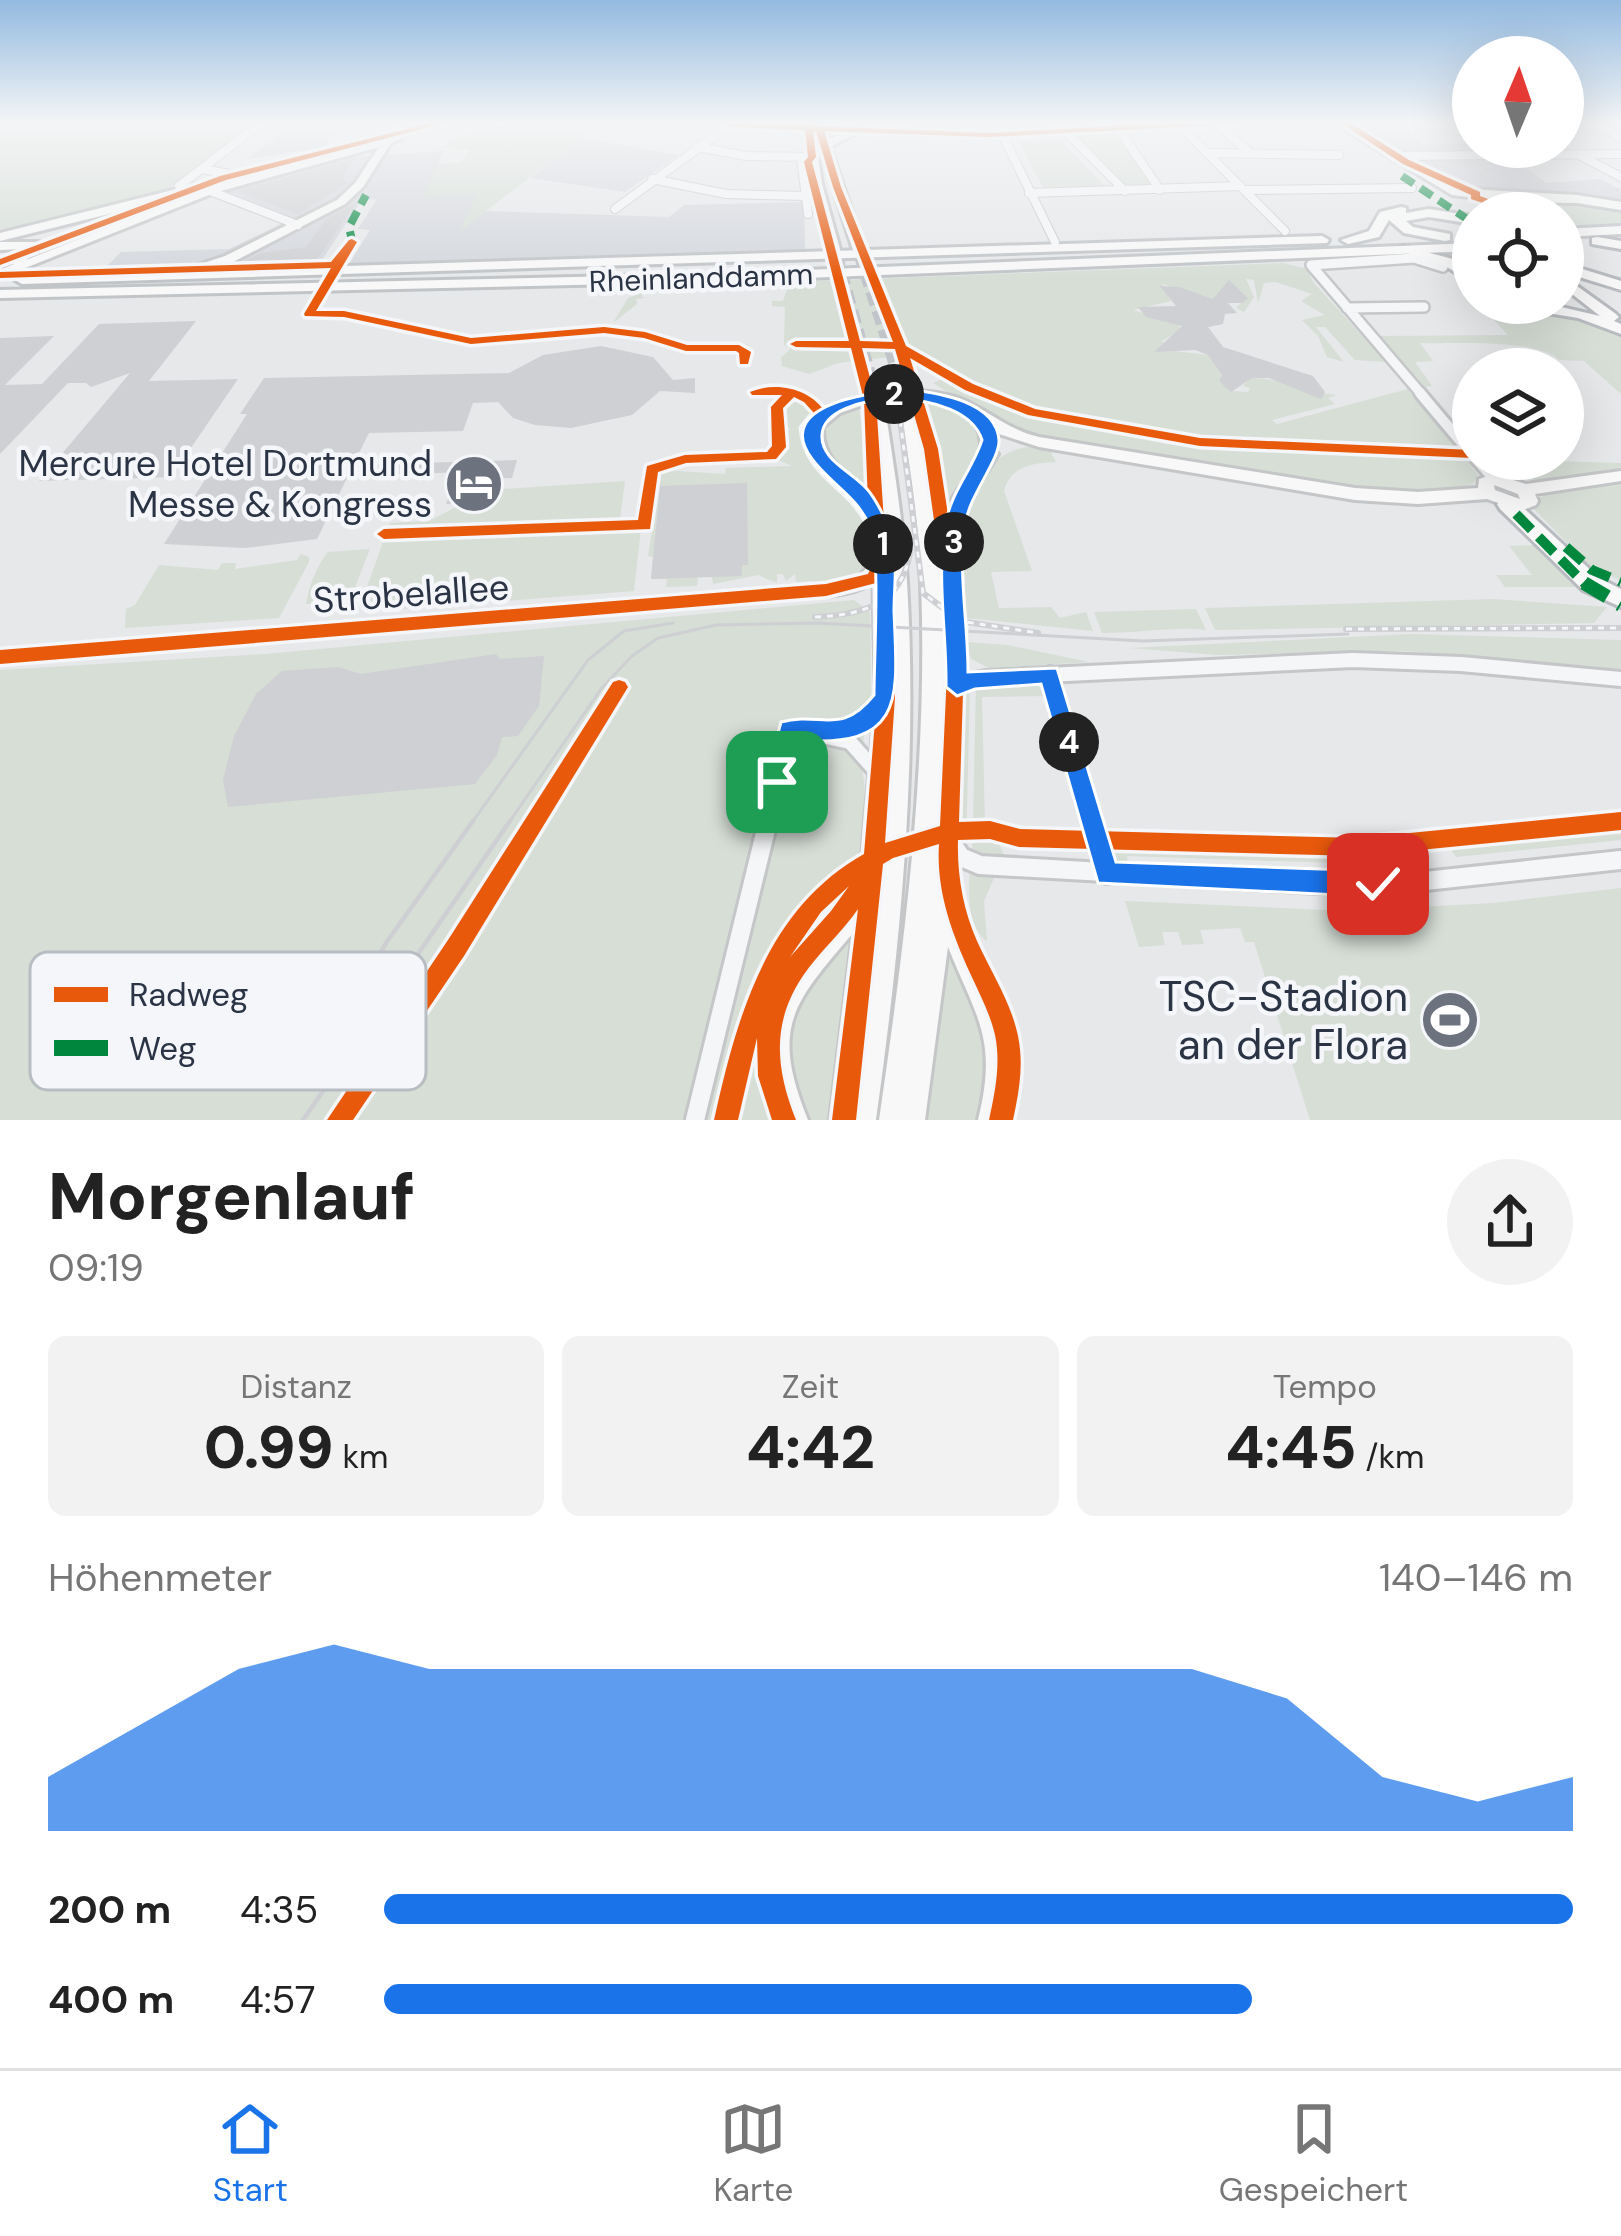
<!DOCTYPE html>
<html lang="de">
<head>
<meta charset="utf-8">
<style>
	:root { --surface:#fff; --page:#f2f2f2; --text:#222; --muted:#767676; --line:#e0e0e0; --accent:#1a73e8 }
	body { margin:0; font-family:"DM Sans",sans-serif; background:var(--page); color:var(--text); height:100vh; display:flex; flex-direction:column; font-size:45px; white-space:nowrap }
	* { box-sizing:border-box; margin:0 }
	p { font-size:39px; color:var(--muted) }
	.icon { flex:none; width:66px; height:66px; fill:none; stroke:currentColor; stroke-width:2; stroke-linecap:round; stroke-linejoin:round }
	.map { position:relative; height:1120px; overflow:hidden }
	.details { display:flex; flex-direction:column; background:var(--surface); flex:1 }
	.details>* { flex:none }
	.needle { width:78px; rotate:2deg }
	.fabs { position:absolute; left:1452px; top:36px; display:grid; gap:24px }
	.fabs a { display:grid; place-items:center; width:132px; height:132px; border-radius:50%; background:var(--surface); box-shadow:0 12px 48px #0002; font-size:60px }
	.pin { position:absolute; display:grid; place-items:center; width:102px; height:102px; color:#fff; margin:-51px; border-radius:24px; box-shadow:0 6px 18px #0006 }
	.km { position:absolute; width:60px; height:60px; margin:-30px; border-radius:50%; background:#222; color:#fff; font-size:33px; line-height:60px; text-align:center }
	.round { display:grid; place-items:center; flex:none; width:126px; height:126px; border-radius:63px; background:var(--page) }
	.head { display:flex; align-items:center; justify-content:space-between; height:204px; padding:0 48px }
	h1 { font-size:66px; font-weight:800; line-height:90px }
	.stats { display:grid; grid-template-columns:repeat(3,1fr); gap:18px; height:204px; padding:12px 48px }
	.stats div { display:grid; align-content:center; border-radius:18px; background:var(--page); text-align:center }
	.stats b { font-size:60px; font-weight:800 }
	.stats small { font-size:33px; font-weight:400 }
	.stats p { font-size:33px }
	.chart { height:336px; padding:24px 48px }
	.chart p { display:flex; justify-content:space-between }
	.chart svg { width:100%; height:216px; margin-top:12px; fill:var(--accent); opacity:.7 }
	ul { padding:0 48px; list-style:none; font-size:39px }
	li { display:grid; grid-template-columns:192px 144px 1fr; align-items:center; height:90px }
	li i { height:30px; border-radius:15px; background:var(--accent) }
	.menu { display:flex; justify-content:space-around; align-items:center; height:168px; border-top:3px solid var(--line); background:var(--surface); font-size:33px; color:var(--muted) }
	.menu a { display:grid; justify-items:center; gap:6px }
	.menu .selected { color:var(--accent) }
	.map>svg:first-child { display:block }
	.built { fill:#d4d7dd }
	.green { fill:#d6ded6 }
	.building { fill:#ced0d3 }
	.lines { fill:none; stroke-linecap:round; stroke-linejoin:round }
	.secondary-tunnel-far1 { stroke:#c1c4c9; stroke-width:14; stroke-dasharray:14 6; stroke-linecap:butt }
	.secondary-tunnel { stroke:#c1c4c9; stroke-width:16; stroke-dasharray:16 9; stroke-linecap:butt }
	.minor-far4-casing { stroke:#c4c6c8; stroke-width:10 }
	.minor-far3-casing { stroke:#c4c6c8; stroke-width:14 }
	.minor-far2-casing { stroke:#c4c6c8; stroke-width:16 }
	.minor-far1-casing { stroke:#c4c6c8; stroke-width:20 }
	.minor-casing { stroke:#c4c6c8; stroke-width:24 }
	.tertiary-casing { stroke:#c4c6c8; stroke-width:6 }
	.secondary-casing { stroke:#c4c6c8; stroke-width:6 }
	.primary-casing { stroke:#c2c5c8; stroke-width:6 }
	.trunk-casing { stroke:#b8bbbf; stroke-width:6 }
	.minor-far4 { stroke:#f5f6f7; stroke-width:8 }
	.minor-far3 { stroke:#f5f6f7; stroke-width:9 }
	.minor-far2 { stroke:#f5f6f7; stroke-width:10 }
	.minor-far1 { stroke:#f5f6f7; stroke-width:14 }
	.minor { stroke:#f5f6f7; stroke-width:18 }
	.tertiary { fill:#f5f6f7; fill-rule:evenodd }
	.secondary { fill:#f8f8f8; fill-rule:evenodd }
	.primary { fill:#f8f8f8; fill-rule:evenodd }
	.trunk { fill:#f8f8f8; fill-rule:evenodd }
	.tram-far1 { stroke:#cecfd2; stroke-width:3 }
	.tram { stroke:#cecfd2; stroke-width:4.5 }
	.rail-casing { stroke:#cecfd2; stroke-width:6 }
	.rail { stroke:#f4f6f9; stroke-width:3; stroke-dasharray:6; stroke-linecap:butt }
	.quiet-far2 { stroke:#00873e; stroke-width:8; stroke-dasharray:14 8; stroke-linecap:butt }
	.quiet-far1 { stroke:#00873e; stroke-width:10; stroke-dasharray:22 10; stroke-linecap:butt }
	.quiet { stroke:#00873e; stroke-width:14; stroke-dasharray:27 14; stroke-linecap:butt }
	.cycleway-casing { stroke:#f4f6f9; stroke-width:7 }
	.cycleway { fill:#e8590c; fill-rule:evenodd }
	.route { fill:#1a73e8; stroke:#fff; stroke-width:3 }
	.labels { text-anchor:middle; stroke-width:9; stroke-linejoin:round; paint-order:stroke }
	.far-street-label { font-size:30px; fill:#2b3445; stroke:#f4f6f9 }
	.poi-label { font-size:36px; fill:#2b3445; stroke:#f4f6f9; text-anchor:end }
	.street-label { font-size:36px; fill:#2b3445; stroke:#f4f6f9 }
	.near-poi-label { font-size:42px; fill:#2b3445; stroke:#f4f6f9; text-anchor:end }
	.key { fill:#f4f6f9; stroke:#b8bcc3; stroke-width:3 }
	.key-label { font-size:33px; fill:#2b3445 }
</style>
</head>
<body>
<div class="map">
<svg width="1621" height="1120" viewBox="0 0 1621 1120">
	<rect width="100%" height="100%" fill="#e6e8ea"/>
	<path class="built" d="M1347,122H1395L1424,145L1473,143V147L1508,155L1546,183L1601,179L1621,190V202L1581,194L1500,195L1464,189Z
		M298,123L351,125L327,140L328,147L246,159Z
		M581,138L679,155L625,192L530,178Z
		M444,151L424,196L477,194L461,230L486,211L669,217L684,205L804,202L805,250L348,266L370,230L358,229L377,199L361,201L320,263L103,270L121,252L229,249L293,218L222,190L342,158Z"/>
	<path class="green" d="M0,122H255L166,191L0,233Z
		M516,122H601L459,232L477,194L423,197L438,164L461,163L470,150L446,148L450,140Z
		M1118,134L1154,188L1129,189L1073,135Z
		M1018,141H1061L1105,186L1043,187Z
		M1571,201L1621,212V224L1563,228V213H1507L1511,209L1505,206Z
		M1283,263L1307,269L1313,282L1386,362L1355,360L1325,327H1316L1344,362L1327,357L1318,336L1302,320L1325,315L1301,301L1312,294L1276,282L1264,283L1258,303L1254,280L1246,279L1254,297L1244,312L1236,308L1247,297L1230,281L1214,299L1162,284L1171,301L1133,310L1179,325L1181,330L1162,341L1165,346L1158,349L1208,355L1231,391L1248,392L1250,388L1243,386L1250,378C1272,377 1304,388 1319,398L1320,393L1336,395L1328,398L1335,404L1272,420L1277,424L1408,389L1478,475L1474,483C1402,515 1125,451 1035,436L1005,428L933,383L943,379L897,356L838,363L809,374L782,366L781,358L790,349L784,345L785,307L772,306V301H783L788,287L645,293L641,296L645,298L636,299L637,304L613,323L628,298L658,287Z
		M1478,303C1525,303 1580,313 1621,337V394L1584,361L1559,360C1537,338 1454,344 1420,343L1433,361L1415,362L1432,386L1424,387L1377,336L1508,335Z
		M916,398L956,407L977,423L982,449L956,490L948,526L931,443Z
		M795,400L811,409L800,434C803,478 865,489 869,544C873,586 825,580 796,582L795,574L786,581L783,574H777V583L758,575L713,584L712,577H698L697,586L666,587L667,579H651L653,557L648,556L662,470L725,474L726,468L792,466L778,460L785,451V434L790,429L784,423L783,407Z
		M858,404C863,434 871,464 872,493L823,452C819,421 832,417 858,404Z
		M1026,447L1049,449L1056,462C1033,463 1010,466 1004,491L1032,571L991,572L999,608L1051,607L1060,618L1086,612L1093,631L967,618C964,560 951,463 1026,447Z
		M1486,459L1621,463V470C1574,477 1524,494 1486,459Z
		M625,481L620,519H642L634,591L373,611L360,606L390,523L429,521L489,490Z
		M1621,482V581L1587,564L1534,509L1539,498L1547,494Z
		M1537,545L1581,584L1577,587H1505L1496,575H1532L1509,546Z
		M370,549L348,605L314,615L319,604H306C309,587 316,566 328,552Z
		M301,554L309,557V562L279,618L125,628L126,609L135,605L159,565L218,570L222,563H236L235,569L297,560Z
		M1493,599L1607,607L1594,623L1215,630L1205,608Z
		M854,600L870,612L871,692L860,762C870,791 861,833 858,863C851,949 841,1034 830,1120H0V670L265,654Z
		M1196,609L1206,630C1175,626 1143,633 1102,633L1094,612Z
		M1411,634L1621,640V669L1403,651L1217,655L1130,648Z
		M966,642L1007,645L1089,662L989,668L971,659Z
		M1023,681L1045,689L1046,696L982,697L985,825H973L976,684Z
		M970,685L966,851C943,820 957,739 958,699Z
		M1621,826V840L1456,857L1447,843Z
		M973,837L998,841L1004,855L984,901L987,941C960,922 971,868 973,837Z
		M1107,845L1358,850L1364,864L1127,856L1128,868L1115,862Z
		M1621,888V1120H1310L1254,942H1245L1240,928L1200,930L1204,944L1182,945L1178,932H1162L1165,945L1139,947L1125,901L1347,911L1493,903Z
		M947,939L982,1008L994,1060L978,1120H927Z"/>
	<path class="building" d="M353,159L342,179L348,183L298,214L237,191Z
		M356,203L316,261L242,262L261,253L306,247L326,219Z
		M1229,280L1248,298L1243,303H1228L1237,313L1225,314L1223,324L1208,327L1223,347L1313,376L1325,392L1321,399L1269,378H1252L1231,392L1219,381L1222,376L1208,355L1195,350L1154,352L1182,326L1146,317L1138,307L1176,306L1160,286L1179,287L1213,299Z
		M196,321L149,381L238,379L171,477L39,481L130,373L91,387L86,383H68L0,454V338L54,336L5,385L42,384L99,324Z
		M601,346L653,357L673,380L695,378V393L660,391L632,415L571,428L535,425L513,418L498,402L473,403L463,431L369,433L353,465L517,460L512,478L489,479L484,492L465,503L446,504L451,490H459L466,472L348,476L317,539L245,548L164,544L247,414H240L264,378L509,373L543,355Z
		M747,483L748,565H742V576L651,579L660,486Z
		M496,654L500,659L544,656L539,706L518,736L502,737L497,755L475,784L228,807L223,780L234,736L256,694L282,671L338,667L361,674Z"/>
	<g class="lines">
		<path class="secondary-tunnel-far1" d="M835,253L875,396
			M860,253L906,396"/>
		<path class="secondary-tunnel" d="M874,393L876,400"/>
		<g class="minor-far4-casing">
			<path id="minor-far4" d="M996,122L1055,242
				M1447,122L1473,139
				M1594,122L1621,138
				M1212,123L1237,122
				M1216,123L1248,151
				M732,125L988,135L1216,123
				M1180,126L1285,231
				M1120,131L1160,190
				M1067,133L1125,191
				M698,147L746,156L812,157
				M1210,153L1339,155
				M1579,155L1621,177
				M1392,156L1621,154
				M801,157L808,214
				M202,169L230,174
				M652,179L726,194L807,196
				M179,186L263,122
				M1244,190L1412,188
				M210,191L298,225
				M1029,193L1240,186
				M615,209L734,122"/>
		</g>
		<g class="minor-far3-casing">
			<path id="minor-far3" d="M1311,265L1423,396
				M1311,265L1414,258L1443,267
				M1347,308L1424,307"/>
		</g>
		<g class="minor-far2-casing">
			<path id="minor-far2" d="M1420,393L1473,456
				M1476,459L1494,479"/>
		</g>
		<g class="minor-far1-casing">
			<path id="minor-far1" d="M1050,674L1093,824
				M950,696L961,683L986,678L1353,660L1461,664L1621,679
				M834,732L862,722L882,703
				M767,824L790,729L850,742L875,770"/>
		</g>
		<g class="minor-casing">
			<path id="minor" d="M1092,821L1107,874
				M947,837L961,857L980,865L1317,884L1425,881L1621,860
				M695,1120L768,821"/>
		</g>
		<g class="tertiary-casing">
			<path id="tertiary" d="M434,122H449L392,138L388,135Z
				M882,553L890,559C879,584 862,591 835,595L0,664V650L835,583C872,578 861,564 882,553Z"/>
		</g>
		<g class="secondary-casing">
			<path id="secondary" d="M395,122H405L396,136L401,139L391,143L363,187L345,204L233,262L174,279L168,275L225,256L337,200L355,183L379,147L214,193L0,278V270L14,264L11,261L24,249L0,250V242H39V248L26,260L206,189L384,139Z
				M803,122H822L828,139L852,130L857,133L830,147L866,253L864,256L854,253L813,125L822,184L841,253L835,257L829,253L812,184Z
				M894,391C916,391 940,391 961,399C990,411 1006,429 1039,437L1355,488L1418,492L1478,488L1479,479L1494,474L1526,484L1621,471V481L1535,494L1538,501L1536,505L1521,511L1487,499L1418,504L1355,500L1039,447L996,433L994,450L998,454L967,503L961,567L952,574L959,754L953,889L964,925L1009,1029L1015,1056L1014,1086L1006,1120H978C998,1039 977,1019 948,947L925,1120H879C905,941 928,763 921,582C919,520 909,460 899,400L884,401C893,461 903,521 907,582C918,763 901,941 876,1120H830L853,933C793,1004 770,1026 808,1120H779L765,1077L762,1056L767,1014L790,966L840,909L860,880L876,697L872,522C850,489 804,469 807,425C832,401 861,396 894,391ZM914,400C951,401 992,417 978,461C972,476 957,487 951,502C948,511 948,522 947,531L940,528L934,530ZM869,403L880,482L871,487V497C849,476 821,460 823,427L840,413ZM1494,485L1518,494L1520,499L1495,490Z"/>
		</g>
		<g class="primary-casing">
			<path id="primary" d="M1332,122H1345L1451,184L1469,189L1577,195L1621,202V210L1577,203L1511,202L1452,195Z
				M205,182L209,183V189L0,241V233Z
				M1401,207L1406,208V213L1429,209L1473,216V224L1429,217L1406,221L1413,227L1450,234V240L1445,241L1404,233L1389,220L1379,237L1348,244L1341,240L1369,231L1380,212Z
				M1621,226V234L1563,237V229Z
				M1322,236L1329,240L1327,243L22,284L15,280L22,276Z
				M1473,243V251L706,282L0,298V290L706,274Z"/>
		</g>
		<g class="trunk-casing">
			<path id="trunk" d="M1597,237L1621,241V249L1592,244V238Z
				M1473,243V252L1467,259L1473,265V283L1437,261L1396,250L1403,246L1453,259L1458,248Z
				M1563,263L1621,281V290L1563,272Z
				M1563,276L1616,314L1619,317L1614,321L1621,324V334L1578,318L1517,308L1509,303H1544L1600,316L1563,287Z
				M1507,497L1514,499L1599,578L1621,589V607L1583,590L1500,509L1497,504Z"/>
		</g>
		<use href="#minor-far4" class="minor-far4"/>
		<use href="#minor-far3" class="minor-far3"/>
		<use href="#minor-far2" class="minor-far2"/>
		<use href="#minor-far1" class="minor-far1"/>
		<use href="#minor" class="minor"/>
		<use href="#tertiary" class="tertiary"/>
		<use href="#secondary" class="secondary"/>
		<use href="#primary" class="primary"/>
		<use href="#trunk" class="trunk"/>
		<path class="tram-far1" d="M471,824L588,660L624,631L673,623
			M508,824L601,689L632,656L658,638L716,625L818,623L1143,641L1348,634"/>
		<path class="tram" d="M360,990L386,943L473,821
			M303,1120L510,821"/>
		<g class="rail-casing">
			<path id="rail" d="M897,397L923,593L960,621L1038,633
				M815,617C863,615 902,604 910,552
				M1346,629L1621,628"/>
		</g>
		<use href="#rail" class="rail"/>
		<path class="quiet-far2" d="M1402,176L1473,223
			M353,245L349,227L366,195"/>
		<path class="quiet-far1" d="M1516,514L1587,586
			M1566,547L1592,570L1621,582"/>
		<path class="quiet" d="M1584,583L1621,605"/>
		<g class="cycleway-casing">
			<path id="cycleway" d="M435,122H449L226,180L0,265V259L220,176Z
				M730,122L804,125V122H812V126L988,133L1190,122H1241L1237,124L988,137L824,131L841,187L906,346L973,384L1035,409L1200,438L1473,450V458L1200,446L1028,415L965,390L910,358L938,449L965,627L959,822L990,821L1020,829L1359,838L1621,812V830L1359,856L1019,847L990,839L958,840C957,875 963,909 977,941C991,972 1011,1002 1018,1036C1024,1065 1019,1092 1013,1120H989C995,1092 1001,1064 995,1035C990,1013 979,993 970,973C951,931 936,890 939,844L893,858L883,864L856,1120H832L858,909C845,928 829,943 815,960C772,1011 772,1060 796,1120H772L758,1076L757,1038L738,1120H714C737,1017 766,909 864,854L877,697L876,583L826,596L0,664V650L826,584L868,574L871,568C871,553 873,533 866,520C847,484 806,475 802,428L814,413L804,402L794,397L783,408L786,447L776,459L686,463L658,472L650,529L384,539L377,534L384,529L638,520L647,466L685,455L767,452L772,446L771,407L782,395H752L750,392C776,381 810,388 826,413L814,428C818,463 847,479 868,503L864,400L851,348L796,347L790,344L796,341H849L804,162L808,157L805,130L732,127L728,125ZM813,131H816L833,187L893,342L860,341L812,162L816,157ZM862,348L895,349L924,449L949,627L940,826L885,843L895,697L890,557L886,552L876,400ZM849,886L831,911L790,957L821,912Z
				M1339,122H1349L1409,160L1480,192V196L1512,208L1508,213H1498L1501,209L1471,199V195L1403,164Z
				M352,239L357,242L316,311H344L471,338L604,327L645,332L687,345H739L751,352L748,364H740L739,353L736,351H686L644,338L604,333L471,344L344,317L305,316L304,314L331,268L0,278V272L331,262L349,240Z
				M619,680L625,682L628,687L625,692L464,956L353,1120H327L448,940L613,682Z"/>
		</g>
		<use href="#cycleway" class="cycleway"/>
	</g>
	<linearGradient id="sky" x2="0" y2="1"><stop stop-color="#93bae0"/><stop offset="0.44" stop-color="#f4f5f6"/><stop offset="1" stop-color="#f4f5f6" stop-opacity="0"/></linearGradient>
	<rect width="1621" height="279" fill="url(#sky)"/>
	<path class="route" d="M908,389C937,393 996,401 999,440C1000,460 969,495 965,525C958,574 968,623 968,672L1057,668L1116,862L1378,871L1388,875L1391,884L1388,893L1378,897L1098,883L1041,684L975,689L957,696L946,687C947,631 935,572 947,517C954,488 973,468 982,440C964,384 824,389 822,435C820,460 853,472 867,489C876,499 884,516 890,529C899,551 894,587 894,611C897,694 908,749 799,740L786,790H768L765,782L781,722C822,711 840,737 874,695C874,662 880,553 871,529C858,496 831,485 812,459C770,402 878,392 908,389Z"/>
	<defs>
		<g id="hotel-disc" transform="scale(3)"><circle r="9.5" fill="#6c737f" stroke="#f4f6f9"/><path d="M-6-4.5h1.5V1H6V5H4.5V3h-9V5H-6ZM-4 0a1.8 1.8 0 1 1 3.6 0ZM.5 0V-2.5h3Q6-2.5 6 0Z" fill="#fff"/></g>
		<g id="stadium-disc" transform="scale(3)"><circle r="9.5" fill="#6c737f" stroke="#f4f6f9"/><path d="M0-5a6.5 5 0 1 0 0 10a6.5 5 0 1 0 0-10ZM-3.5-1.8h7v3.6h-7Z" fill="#fff"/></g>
	</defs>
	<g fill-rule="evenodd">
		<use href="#hotel-disc" x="474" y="484"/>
		<use href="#stadium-disc" x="1450" y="1020"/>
	</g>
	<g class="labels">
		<g class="far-street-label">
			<text transform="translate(701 278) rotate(-2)" y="10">Rheinlanddamm</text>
		</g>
		<g class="poi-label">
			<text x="432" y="476">Mercure Hotel Dortmund<tspan x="432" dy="41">Messe &amp; Kongress</tspan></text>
		</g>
		<g class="street-label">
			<text transform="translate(411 593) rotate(-4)" y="13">Strobelallee</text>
		</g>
		<g class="near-poi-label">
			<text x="1408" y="1011">TSC-Stadion<tspan x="1408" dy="48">an der Flora</tspan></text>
		</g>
	</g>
	<rect x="30" y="952" width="396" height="138" rx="18" class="key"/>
	<rect x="54" y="987" width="54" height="15" fill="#e8590c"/>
	<rect x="54" y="1040" width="54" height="16" fill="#00873e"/>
	<g class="key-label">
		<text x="129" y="1006">Radweg</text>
		<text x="129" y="1060">Weg</text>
	</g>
</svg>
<div class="fabs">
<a><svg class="needle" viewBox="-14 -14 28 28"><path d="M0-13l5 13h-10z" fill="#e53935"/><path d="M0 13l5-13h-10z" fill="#767676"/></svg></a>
<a><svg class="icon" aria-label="locate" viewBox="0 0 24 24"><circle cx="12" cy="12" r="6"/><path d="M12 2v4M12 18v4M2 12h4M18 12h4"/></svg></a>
<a><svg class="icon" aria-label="layers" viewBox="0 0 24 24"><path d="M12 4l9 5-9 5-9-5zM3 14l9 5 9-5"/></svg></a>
</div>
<div class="pin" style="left:777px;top:782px;background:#1e9e55"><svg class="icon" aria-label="arrive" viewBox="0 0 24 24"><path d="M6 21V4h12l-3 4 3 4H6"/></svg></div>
<div class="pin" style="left:1378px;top:884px;background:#d93025"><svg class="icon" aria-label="check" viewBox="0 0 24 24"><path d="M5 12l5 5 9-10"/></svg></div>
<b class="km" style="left:883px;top:544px">1</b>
<b class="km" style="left:894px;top:394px">2</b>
<b class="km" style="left:954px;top:542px">3</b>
<b class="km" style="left:1069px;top:742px">4</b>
</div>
<section class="details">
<div class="head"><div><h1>Morgenlauf</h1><p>09:19</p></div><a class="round"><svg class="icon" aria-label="share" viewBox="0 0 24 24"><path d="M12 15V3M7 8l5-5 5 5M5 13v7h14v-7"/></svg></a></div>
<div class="stats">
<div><p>Distanz</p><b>0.99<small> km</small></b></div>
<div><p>Zeit</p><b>4:42</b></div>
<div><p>Tempo</p><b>4:45<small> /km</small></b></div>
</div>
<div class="chart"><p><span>Höhenmeter</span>140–146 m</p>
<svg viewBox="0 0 160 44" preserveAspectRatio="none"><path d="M0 44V33L10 22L20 11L30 6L40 11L50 11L60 11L70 11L80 11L90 11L100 11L110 11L120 11L130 17L140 33L150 38L160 33V44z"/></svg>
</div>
<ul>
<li><b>200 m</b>4:35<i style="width:100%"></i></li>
<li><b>400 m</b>4:57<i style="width:73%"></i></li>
</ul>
</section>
<nav class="menu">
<a class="selected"><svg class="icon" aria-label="home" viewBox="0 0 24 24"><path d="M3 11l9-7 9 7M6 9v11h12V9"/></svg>Start</a>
<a><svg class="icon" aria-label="map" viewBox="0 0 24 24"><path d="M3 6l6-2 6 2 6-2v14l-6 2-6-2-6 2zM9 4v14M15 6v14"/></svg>Karte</a>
<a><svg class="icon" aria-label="saved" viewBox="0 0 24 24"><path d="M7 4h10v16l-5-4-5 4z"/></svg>Gespeichert</a>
</nav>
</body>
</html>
